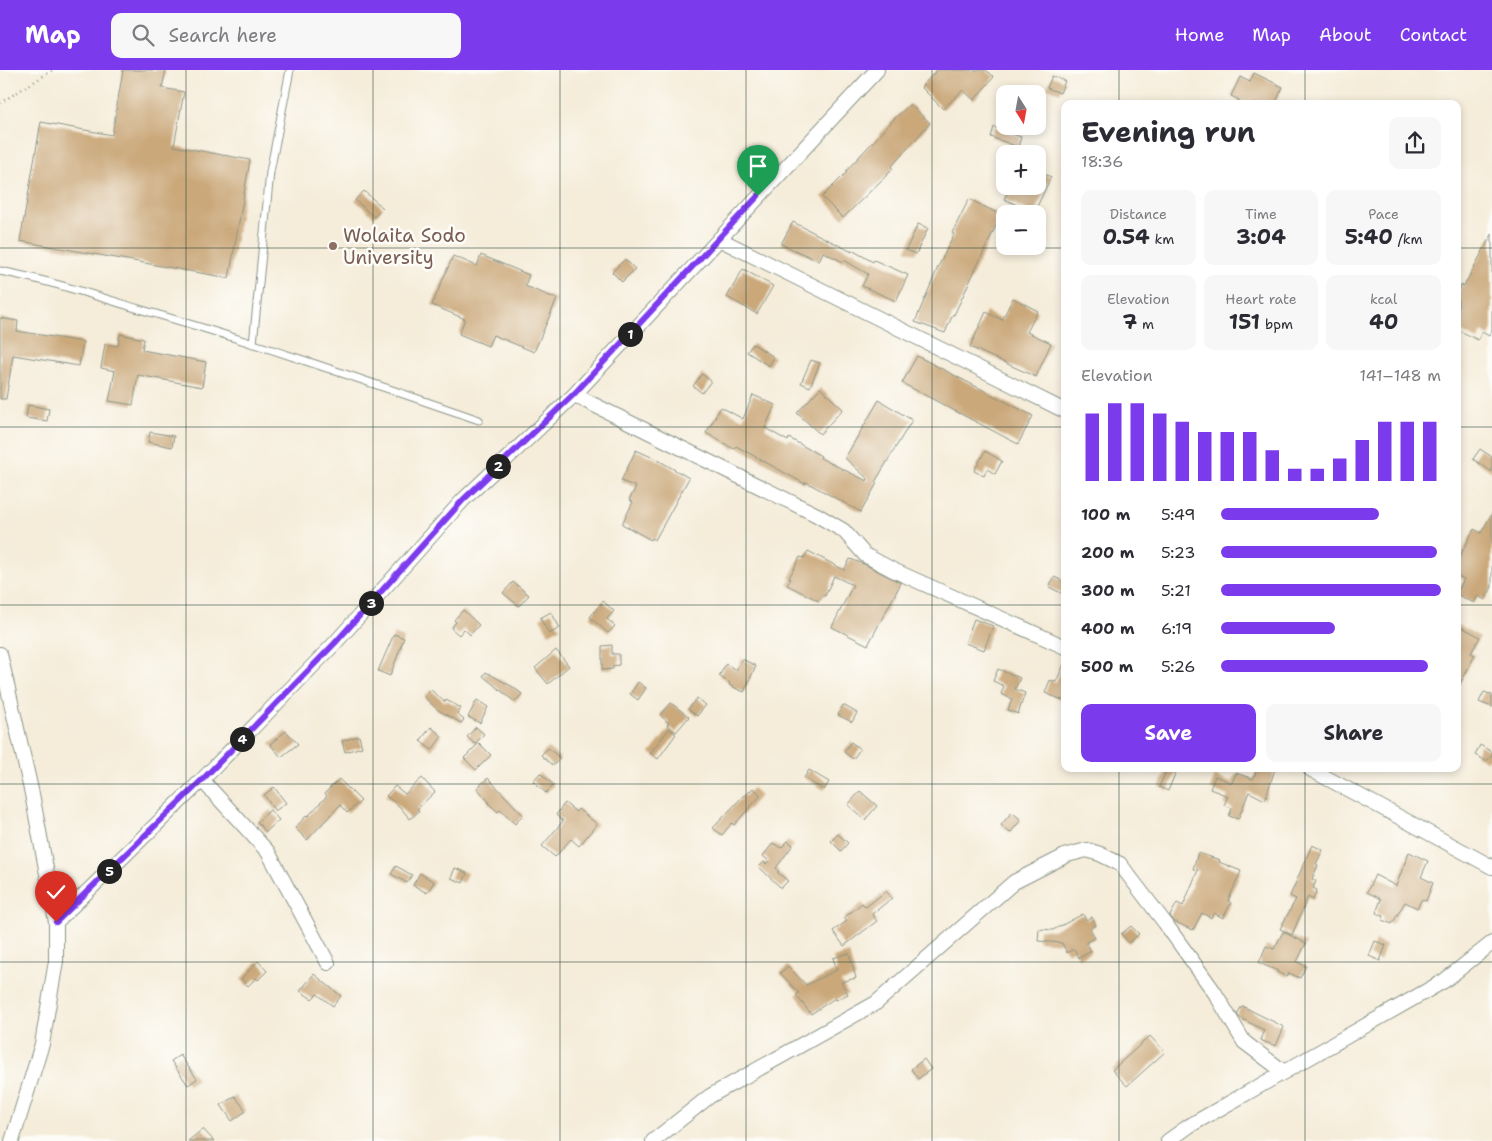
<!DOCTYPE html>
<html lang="en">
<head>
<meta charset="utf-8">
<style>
	:root { --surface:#fff; --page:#f7f7f7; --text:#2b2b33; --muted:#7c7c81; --accent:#7c3aed }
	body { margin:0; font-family:"Shantell Sans",sans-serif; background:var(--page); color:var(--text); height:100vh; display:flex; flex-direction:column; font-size:19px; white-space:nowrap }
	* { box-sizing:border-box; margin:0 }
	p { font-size:16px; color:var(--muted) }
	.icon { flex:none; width:28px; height:28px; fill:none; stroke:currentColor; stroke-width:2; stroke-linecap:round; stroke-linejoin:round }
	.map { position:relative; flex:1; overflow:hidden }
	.sheet { position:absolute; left:1061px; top:30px; width:400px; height:672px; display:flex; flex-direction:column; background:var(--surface); border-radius:10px; box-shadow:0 2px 8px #0003 }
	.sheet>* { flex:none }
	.needle { width:32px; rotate:169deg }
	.tools { position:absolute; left:996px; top:15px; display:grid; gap:10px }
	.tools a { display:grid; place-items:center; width:50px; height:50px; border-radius:10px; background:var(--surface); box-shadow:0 2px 8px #0003; font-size:25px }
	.pin { position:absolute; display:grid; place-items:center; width:42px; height:42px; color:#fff; margin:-51px -21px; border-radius:50% 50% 50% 0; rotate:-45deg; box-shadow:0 0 5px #0007 }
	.pin .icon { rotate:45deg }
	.km { position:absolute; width:25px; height:25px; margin:-12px; border-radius:50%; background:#222; color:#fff; font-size:14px; line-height:25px; text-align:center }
	.round { display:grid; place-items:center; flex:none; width:52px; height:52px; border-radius:10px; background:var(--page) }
	.head { display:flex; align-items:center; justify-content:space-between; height:85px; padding:0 20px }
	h1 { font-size:28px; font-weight:700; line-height:38px }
	.metrics { display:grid; grid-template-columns:repeat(3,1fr); gap:8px; height:85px; padding:5px 20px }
	.metrics div { display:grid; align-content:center; border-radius:10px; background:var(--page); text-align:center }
	.metrics b { font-size:21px; font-weight:700 }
	.metrics small { font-size:14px; font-weight:400 }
	.metrics p { font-size:14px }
	.chart { height:140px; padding:10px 20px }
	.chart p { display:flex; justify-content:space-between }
	.chart svg { width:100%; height:90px; margin-top:5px; stroke:var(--accent); stroke-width:6 }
	.cta { display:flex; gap:10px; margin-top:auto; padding:10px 20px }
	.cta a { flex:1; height:58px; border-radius:10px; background:var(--accent); color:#fff; font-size:20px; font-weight:700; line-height:58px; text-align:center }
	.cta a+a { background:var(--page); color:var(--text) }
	ul { padding:0 20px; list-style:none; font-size:16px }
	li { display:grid; grid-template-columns:80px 60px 1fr; align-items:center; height:38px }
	li i { height:12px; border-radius:6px; background:var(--accent) }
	header { display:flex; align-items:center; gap:30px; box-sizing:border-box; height:70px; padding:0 25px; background:var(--accent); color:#fff }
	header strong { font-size:24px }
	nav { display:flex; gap:28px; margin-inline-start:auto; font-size:18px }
	.search { width:350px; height:45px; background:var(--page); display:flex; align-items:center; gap:12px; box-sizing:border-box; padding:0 18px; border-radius:10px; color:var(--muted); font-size:19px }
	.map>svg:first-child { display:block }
	.building { fill:#caa87a }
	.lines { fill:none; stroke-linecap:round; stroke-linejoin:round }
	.service-casing { stroke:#8a9486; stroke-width:9 }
	.minor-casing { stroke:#8a9486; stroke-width:16 }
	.path { stroke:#8a9486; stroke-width:2.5; stroke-dasharray:1 4; stroke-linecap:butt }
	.service { stroke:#fff; stroke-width:7 }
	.minor { stroke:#fff; stroke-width:14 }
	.route-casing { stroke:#fff; stroke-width:10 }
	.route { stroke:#7c3aed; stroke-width:6 }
	.grid { fill:none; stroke:#1f3d34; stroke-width:1; stroke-opacity:0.55 }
	.education-dot { fill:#8d6e63; stroke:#fdfcf7; stroke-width:2 }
	.labels { text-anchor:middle; stroke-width:5; stroke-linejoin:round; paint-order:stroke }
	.education-label { font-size:19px; fill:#785e54; stroke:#fdfcf7; text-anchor:start }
</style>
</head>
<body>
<header>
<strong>Map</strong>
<div class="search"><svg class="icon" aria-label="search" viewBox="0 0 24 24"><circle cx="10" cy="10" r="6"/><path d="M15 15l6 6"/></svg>Search here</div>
<nav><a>Home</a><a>Map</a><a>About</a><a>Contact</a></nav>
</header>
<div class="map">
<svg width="1492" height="1071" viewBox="0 0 1492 1071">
	<rect width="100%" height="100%" fill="#fdfcf7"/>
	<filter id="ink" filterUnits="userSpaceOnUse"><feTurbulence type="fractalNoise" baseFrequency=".02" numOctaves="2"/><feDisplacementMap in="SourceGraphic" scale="10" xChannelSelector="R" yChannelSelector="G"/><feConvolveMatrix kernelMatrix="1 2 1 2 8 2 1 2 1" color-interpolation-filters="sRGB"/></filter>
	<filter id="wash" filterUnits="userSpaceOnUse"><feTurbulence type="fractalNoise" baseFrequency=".0096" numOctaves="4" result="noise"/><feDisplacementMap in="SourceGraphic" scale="20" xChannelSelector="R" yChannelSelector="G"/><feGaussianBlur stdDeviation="1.12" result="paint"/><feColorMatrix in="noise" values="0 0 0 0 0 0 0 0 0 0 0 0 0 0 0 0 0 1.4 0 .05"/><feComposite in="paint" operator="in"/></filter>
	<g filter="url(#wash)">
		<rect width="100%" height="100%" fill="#f5ecd9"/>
		<g id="blocks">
			<path class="building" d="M123,0H166L162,18L184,22L174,76L250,90L229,208L20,171L41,52L112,65Z
				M937,0H986L994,7L974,30L963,20L943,39L921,17Z
				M1254,3L1283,17L1275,34H1238L1239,30L1231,26L1240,7L1250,12Z
				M1052,6L1065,11L1060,23L1047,18Z
				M910,34L930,53L891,97L893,99L843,148L822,127L847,102L846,101L894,49Z
				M994,57L1021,67L1018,77L991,67Z
				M1038,101L1051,107L1034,143L1004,129L1011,116H1038Z
				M364,121L383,138L374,147L355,130Z
				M969,129L1001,145L954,245L953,244L945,263L915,252L939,195L954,164L952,163Z
				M793,152L852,182V180L873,192L874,190L908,205L896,231L862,216L868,204L844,190L843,192L823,182L819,191L781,174Z
				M918,154L928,158L916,184L906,180Z
				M1492,164V260L1489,266L1482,262L1478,270L1458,260V223L1461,215L1464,216Z
				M481,185L529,205L525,216L557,229L534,282L493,265L488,276L459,264L465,249L432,235L453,186L477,196Z
				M625,189L635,199L622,212L612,202Z
				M743,199L773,216L757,244L727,227Z
				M1013,228L1038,241L1027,262L1051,273L1036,307L970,277L986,242L1002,250Z
				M0,248L18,251L17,261L83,272L79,296L13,285L6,329H0Z
				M120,264L144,269L142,280L206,292L202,317L138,305L133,335L109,331L115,301L101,298L105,274L118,276Z
				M753,274L774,287L769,296L747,282Z
				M917,286L1033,346L1018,374L902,313Z
				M811,290L820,293L810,317L801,313Z
				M702,304L711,311L702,323L693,316Z
				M820,318L843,339L820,364L797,343Z
				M753,325L775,335L765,358L788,371L789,368L821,386L820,388L867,411L868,409L845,388L879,330L912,350L875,412L877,413L861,442L806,412L805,414L736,376L734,379L706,363L721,337L743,349Z
				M28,335L49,339L47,351L26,348Z
				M150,362L174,366L172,377L148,372Z
				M1480,379L1492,387V402L1473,389Z
				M636,380L658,390L689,408L655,470L652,468L651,470L622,454L633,432L629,430L636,417L621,411Z
				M985,381L1002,391L995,404L987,399L984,406L974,401Z
				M1492,443V517L1485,530L1478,526L1474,533L1458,525V521L1464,509L1458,506V490L1474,459L1481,463Z
				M808,481L844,500L850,489L864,494L901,513L868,575L832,557L853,515L834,506L825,526L823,525L819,531L787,515L791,509L789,508L800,487L804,488Z
				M1054,507L1065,512V525L1049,517Z
				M513,512L529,525L519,536L503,523Z
				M603,531L614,541L607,549L615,556L608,563L590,547Z
				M463,540L479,555L470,565L464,559L459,565L451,558L456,552L454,550Z
				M551,542L560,558L549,564L540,548Z
				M974,549L993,556L984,580L965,573Z
				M1458,555L1480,567L1471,583L1475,585L1458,618Z
				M394,564L404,568L390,606L378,601Z
				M612,575V584H619V595L613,596V599L602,600V576Z
				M556,580L569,596L548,614L535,598Z
				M742,589L756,596L744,622L729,615L730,613L719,606L726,594L736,600Z
				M1065,592V631L1045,623L1050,610L1056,612Z
				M998,599L1020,608L1015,619L1025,623L1018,644L1008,640L1012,629L1001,624L1004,616L993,611Z
				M486,602L513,617L522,624L515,632L483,606Z
				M638,612L646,618L638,630L630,624Z
				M431,620L445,632L446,630L461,638L457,644L464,650L461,653L438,640L424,627Z
				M1484,622L1492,625V637L1479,632Z
				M697,628L706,635L697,646L688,639Z
				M477,630L488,637L480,653L468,647Z
				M671,633L689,647L676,662L667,655L669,653L660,645Z
				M843,635L857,643L852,652L838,645Z
				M431,657L442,666L432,680L420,671Z
				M476,657L484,664L475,674L467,667Z
				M669,659L676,664L658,689L650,683Z
				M286,661L298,674L281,687L270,674Z
				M359,666L362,677L345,682L342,671Z
				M851,672L860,679L853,689L844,682Z
				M479,673L491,685L476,700L464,688Z
				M1480,675L1492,682V686L1486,691L1475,685Z
				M548,678L560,688L553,696L541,685Z
				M1167,699H1177L1168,721L1159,717Z
				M1257,699H1275L1265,730L1249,722L1238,749L1229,746L1232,738L1224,735L1228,726L1210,719L1215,706L1232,713L1236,703L1253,709Z
				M809,700L829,712L824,720L804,708Z
				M540,703L554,715L546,723L533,711Z
				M422,708L435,722L417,739L419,741L410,749L400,737L386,726L395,716L405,724Z
				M488,708L523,745L515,754L500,740L498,742L488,733L489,732L477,718Z
				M339,709L361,731L347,743L340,735L307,770L295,758L307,745L308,746L327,726L325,723Z
				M274,717L286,733L275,741L264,725Z
				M753,718L761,725L734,755L732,753L722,765L713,758L744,725L745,726Z
				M860,721L877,736L865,750L848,735Z
				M565,733L576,742L578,739L597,754L579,776L571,769L555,787L542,776L563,751L556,745Z
				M270,740L279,750L266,762L257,752Z
				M1012,742L1021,750L1010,763L1001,755Z
				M838,764L848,773L841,781L831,771Z
				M788,771L793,775L776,798L779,801L777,802L788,811L781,818L759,797L764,792L766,794L769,791L763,786L773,773L781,778Z
				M1312,775L1323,780L1316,794L1318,795L1312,809L1316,811L1313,818L1317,820L1313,830L1308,827L1292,865L1280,859L1296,829L1290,826Z
				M1409,782L1428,791L1421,807L1433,813L1426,831L1422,829L1417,838L1405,832L1392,854L1382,850L1384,846L1376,843L1381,829L1367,822L1375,805L1396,816Z
				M1198,783L1220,790L1219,792L1241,801L1228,831L1231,833L1223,848L1214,843L1211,848L1202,843L1193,860L1175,852L1170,846L1177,833L1183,836L1198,800L1193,799Z
				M396,796L412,805L407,813L391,804Z
				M455,798L467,803L463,813L451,808Z
				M420,803L434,812L427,823L413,815Z
				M886,821L892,828L872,844L877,851L844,876L833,861L847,851L844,848L862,833L866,837Z
				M1083,844L1086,850L1092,847L1096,855L1090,858L1095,868L1086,872L1091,881L1079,888L1074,879L1067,883L1062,873L1038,871L1039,859L1053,860Z
				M1131,856L1139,864L1129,873L1121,864Z
				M1283,862L1306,873L1297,892L1306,896L1300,908L1289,903L1287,907L1277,902L1278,901L1259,893L1266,876L1274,879Z
				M1375,871L1386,875L1380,891L1369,886Z
				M849,883L856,908L841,912L848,924L836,930L835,928L811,944L796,925L799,923L780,903L788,896L806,915L837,900L833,888Z
				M258,891L267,901L258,910L256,908L248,916L241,909Z
				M314,904L341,926L333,936L317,924L312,929L300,921Z
				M1242,936L1284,957L1276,976L1260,970L1264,960L1240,948L1237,944Z
				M1150,966L1165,982L1127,1016L1112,1000Z
				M180,985L197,1009L188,1015L171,991Z
				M924,989L931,999L918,1009L911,999Z
				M235,1026L246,1041L232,1051L221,1035Z
				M203,1059L214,1071H188Z"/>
		</g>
	</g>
	<g filter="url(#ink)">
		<use href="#blocks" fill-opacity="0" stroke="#8a9486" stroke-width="1"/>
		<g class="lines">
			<g class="service-casing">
				<path id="service" d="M0,201C47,210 93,225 139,239C254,272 366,311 479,350
					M253,274L270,102L290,0"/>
			</g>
			<g class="minor-casing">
				<path id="minor" d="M719,169L1065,341
					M574,325L817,445L844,461L865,485L893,500L1065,577
					M0,584L32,724L56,852V891L42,974L12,1071
					M1310,699L1492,797
					M202,710L268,782L328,893
					M56,852L202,710L335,573L463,430L574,325L877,0
					M653,1071L710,1026L876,933L1014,812L1067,785L1087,780L1100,784L1120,794L1165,853L1215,923L1244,972L1284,1002
					M1168,1071L1189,1056L1444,911L1492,873"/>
			</g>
			<path class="path" d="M0,33L53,0"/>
			<use href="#service" class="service"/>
			<use href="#minor" class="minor"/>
		</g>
	</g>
	<g class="lines" filter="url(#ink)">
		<g class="route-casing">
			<path id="route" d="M56,852L202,710L335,573L463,430L574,324L758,126"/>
		</g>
		<use href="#route" class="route"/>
	</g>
	<path class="grid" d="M186,0V1071M373,0V1071M560,0V1071M746,0V1071M932,0V1071M1119,0V34M1305,0V34M0,178H1065M1458,178H1492M0,357H1065M1458,357H1492M0,535H1065M1458,535H1492M1119,699V1071M1305,699V1071M0,714H1492M0,892H1492"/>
	<circle class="education-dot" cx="333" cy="176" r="5"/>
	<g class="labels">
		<g class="education-label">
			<text x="343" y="172">Wolaita Sodo<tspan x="343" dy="22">University</tspan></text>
		</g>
	</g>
</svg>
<div class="tools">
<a><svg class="needle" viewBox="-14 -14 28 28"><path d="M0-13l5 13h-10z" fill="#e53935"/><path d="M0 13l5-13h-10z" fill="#7c7c81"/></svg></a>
<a>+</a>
<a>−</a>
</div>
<div class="pin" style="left:758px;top:126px;background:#1e9e55"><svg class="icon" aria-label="arrive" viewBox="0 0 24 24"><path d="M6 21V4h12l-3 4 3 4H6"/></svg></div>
<div class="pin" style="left:56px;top:852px;background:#d93025"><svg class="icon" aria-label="check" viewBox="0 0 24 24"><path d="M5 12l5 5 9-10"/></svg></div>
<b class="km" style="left:630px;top:264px">1</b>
<b class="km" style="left:498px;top:396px">2</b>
<b class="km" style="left:371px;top:533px">3</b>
<b class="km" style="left:242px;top:669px">4</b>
<b class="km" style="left:109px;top:801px">5</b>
<section class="sheet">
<div class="head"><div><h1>Evening run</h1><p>18:36</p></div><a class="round"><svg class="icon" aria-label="share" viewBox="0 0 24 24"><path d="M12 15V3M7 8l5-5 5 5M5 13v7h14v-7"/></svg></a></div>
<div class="metrics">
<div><p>Distance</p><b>0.54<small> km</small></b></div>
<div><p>Time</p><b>3:04</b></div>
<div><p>Pace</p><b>5:40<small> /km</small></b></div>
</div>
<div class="metrics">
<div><p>Elevation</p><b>7<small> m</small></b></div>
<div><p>Heart rate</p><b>151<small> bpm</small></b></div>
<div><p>kcal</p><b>40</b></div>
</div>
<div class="chart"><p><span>Elevation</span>141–148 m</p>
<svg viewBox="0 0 160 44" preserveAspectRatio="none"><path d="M5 44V11M15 44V6M25 44V6M35 44V11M45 44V15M55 44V20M65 44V20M75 44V20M85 44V29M95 44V38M105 44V38M115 44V33M125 44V24M135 44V15M145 44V15M155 44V15"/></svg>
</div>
<ul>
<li><b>100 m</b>5:49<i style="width:72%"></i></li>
<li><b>200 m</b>5:23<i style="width:98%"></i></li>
<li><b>300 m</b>5:21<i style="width:100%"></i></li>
<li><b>400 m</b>6:19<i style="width:52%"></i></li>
<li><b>500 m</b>5:26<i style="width:94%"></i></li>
</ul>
<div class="cta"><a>Save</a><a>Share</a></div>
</section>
</div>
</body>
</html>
